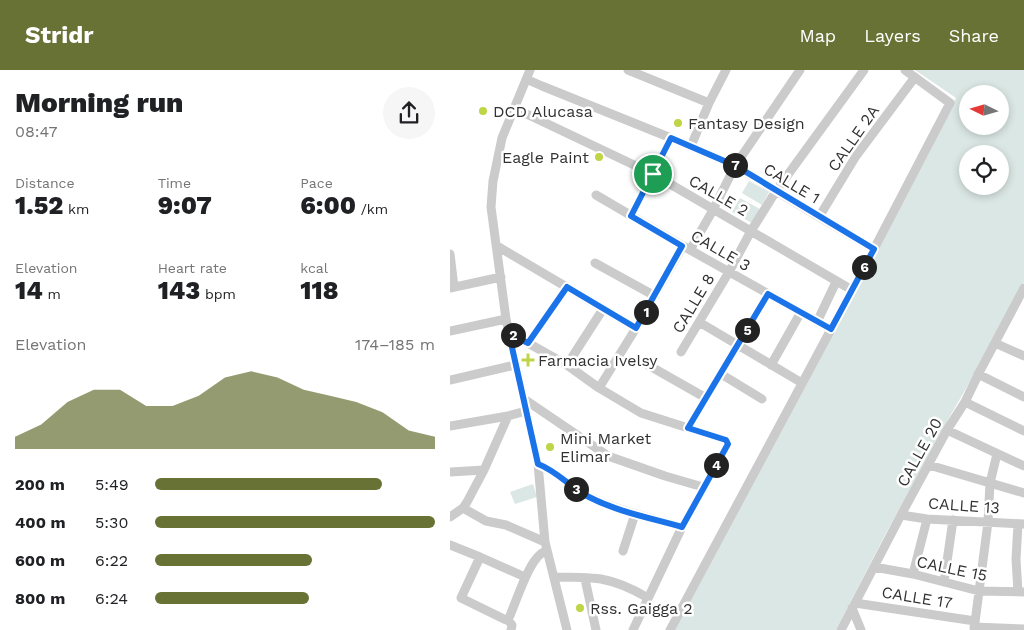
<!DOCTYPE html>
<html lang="en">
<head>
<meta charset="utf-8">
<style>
	:root { --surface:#fff; --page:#f6f6f6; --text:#202124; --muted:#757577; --accent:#687234 }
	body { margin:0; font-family:"Work Sans",sans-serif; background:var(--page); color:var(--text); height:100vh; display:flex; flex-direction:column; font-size:19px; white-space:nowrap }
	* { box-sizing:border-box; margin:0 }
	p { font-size:16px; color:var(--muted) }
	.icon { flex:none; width:28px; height:28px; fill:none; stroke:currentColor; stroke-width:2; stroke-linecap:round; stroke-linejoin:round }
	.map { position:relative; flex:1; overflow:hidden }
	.panel { display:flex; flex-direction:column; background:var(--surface); width:450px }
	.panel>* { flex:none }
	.needle { width:32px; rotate:275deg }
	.tools { position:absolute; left:509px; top:15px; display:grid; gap:10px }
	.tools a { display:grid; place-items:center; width:50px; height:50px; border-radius:50%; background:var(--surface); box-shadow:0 2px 8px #0003; font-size:25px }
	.pin { position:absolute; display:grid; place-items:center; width:42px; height:42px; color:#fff; margin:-21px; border:2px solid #fff; border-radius:50%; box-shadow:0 1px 5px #0007 }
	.km { position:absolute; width:25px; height:25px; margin:-12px; border-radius:50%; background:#222; color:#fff; font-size:14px; line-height:25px; text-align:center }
	.round { display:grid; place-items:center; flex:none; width:52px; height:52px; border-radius:26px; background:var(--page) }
	.head { display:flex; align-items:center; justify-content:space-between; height:85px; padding:0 15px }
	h1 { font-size:28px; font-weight:800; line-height:38px }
	.metrics { display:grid; grid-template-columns:repeat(3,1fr); gap:8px; height:85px; padding:5px 15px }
	.metrics div { display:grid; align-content:center }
	.metrics b { font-size:25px; font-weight:800 }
	.metrics small { font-size:14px; font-weight:400 }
	.metrics p { font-size:14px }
	.chart { height:140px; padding:10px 15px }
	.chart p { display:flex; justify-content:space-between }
	.chart svg { width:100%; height:90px; margin-top:5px; fill:var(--accent); opacity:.7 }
	ul { padding:0 15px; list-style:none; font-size:16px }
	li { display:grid; grid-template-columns:80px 60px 1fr; align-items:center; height:38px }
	li i { height:12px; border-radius:6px; background:var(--accent) }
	header { display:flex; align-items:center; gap:30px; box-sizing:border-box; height:70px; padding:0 25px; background:var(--accent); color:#fff }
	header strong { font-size:24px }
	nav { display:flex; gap:28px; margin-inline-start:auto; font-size:18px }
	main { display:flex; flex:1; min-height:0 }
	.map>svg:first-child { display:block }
	.green { fill:#dbe7e4; fill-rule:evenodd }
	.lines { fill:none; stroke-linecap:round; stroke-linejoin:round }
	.minor { stroke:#cbcbcb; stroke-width:9 }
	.route-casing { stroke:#fff; stroke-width:10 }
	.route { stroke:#1a73e8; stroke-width:6 }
	.poi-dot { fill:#bfd447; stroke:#fff; stroke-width:2 }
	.labels { text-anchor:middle; stroke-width:5; stroke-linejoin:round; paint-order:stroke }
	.poi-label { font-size:16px; fill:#313131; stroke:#fff; text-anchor:start }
	.street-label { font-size:16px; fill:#313131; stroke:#fff }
</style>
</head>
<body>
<header>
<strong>Stridr</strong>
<nav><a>Map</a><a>Layers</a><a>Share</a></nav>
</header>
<main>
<section class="panel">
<div class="head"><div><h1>Morning run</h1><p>08:47</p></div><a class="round"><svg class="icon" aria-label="share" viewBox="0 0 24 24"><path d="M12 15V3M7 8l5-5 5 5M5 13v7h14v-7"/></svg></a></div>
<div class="metrics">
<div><p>Distance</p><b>1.52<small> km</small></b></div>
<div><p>Time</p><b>9:07</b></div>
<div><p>Pace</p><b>6:00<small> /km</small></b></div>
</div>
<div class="metrics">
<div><p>Elevation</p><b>14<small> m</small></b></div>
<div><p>Heart rate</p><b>143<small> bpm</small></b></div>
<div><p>kcal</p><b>118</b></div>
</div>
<div class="chart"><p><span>Elevation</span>174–185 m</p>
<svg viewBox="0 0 160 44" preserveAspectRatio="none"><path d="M0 44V38L10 32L20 21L30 15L40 15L50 23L60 23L70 18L80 9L90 6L100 9L110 15L120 18L130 21L140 26L150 35L160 38V44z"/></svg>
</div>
<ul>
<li><b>200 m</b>5:49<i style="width:81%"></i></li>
<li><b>400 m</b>5:30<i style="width:100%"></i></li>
<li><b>600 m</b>6:22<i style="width:56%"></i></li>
<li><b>800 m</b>6:24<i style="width:55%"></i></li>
</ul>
</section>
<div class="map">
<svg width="574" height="560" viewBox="0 0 574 560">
	<rect width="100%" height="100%" fill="#fff"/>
	<path class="green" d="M465,0H574V212L552,257L500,346L436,463L386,560H224L506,28ZM518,24H550V56H518ZM518,84H550V116H518Z
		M299,111L319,122L312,135L292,123Z
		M290,128L310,139L302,153L282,142Z
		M83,414L87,427L65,434L60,422Z"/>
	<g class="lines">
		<path class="minor" d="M80,0L52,68L43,111L41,137L56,249L88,394L95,472L117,560
			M178,0L259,33
			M76,9L92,16L221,68L285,96L369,147L424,179
			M64,38L203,104L402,220
			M241,76L259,33L276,0
			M146,125L233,176L381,259
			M181,146L221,68
			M369,147L406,86L465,7
			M47,176L186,258
			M240,180L263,140L285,96L350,0
			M0,184L4,217
			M145,193L205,226
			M0,218L51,207
			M249,252L352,313
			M367,252L386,212
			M0,261L56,249
			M59,264L78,273L117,295L149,318L191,343L276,370L278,374L232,457L183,560
			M78,273L117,217
			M545,273L574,286
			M231,282L279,202L301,161L326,121L414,0
			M117,295L153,239
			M198,295L256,328
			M321,295L351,242
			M271,304L312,329
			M528,304L574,327
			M0,310L65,295
			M149,318L186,258L233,176
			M74,329L158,386L215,406L253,417
			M515,332L574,361
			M0,356L58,346L76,341
			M238,358L318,224
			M497,360L574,396
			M88,394C107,401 121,418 140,427C169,441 201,448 232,457
			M479,395L574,423
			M0,402L34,400
			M13,438L36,451L56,455L95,472
			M451,445L477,449L574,454
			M0,447L13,438L17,432L34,400L58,346
			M0,475L30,487L75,507
			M173,481L185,444
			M30,487L11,528L56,550H58
			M424,497L463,504L529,521L574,522
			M463,504L477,449
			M104,507C119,507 135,507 151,509C168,512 183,519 198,528
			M135,509L146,560
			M494,512L503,450
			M568,522L566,489L568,454
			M405,533L525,551
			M402,538L411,560
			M58,550C66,534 80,483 97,481
			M58,550L62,555L61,560
			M524,557L574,559
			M220,560L424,179L500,33L455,0
			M391,560L451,445L497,360L515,332L530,301L574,218
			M524,560L538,452L540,413L547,384"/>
	</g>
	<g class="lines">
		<g class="route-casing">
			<path id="route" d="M221,68L286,96L424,179L381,259L318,224L238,358L276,370L278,374L232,457C201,448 168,442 139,427C121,418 107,401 88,394L59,264L78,273L117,217L186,258L232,176L181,146Z"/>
		</g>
		<use href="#route" class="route"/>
	</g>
	<g class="poi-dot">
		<circle cx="33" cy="41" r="5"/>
		<circle cx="228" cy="53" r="5"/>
		<circle cx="149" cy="87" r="5"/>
		<path d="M75.5 282.5h5v5h5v5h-5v5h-5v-5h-5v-5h5z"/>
		<circle cx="100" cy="377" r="5"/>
		<circle cx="130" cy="538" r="5"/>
	</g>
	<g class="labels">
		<g class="poi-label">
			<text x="43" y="47">DCD Alucasa</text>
			<text x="238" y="59">Fantasy Design</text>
			<text x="139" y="93" text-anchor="end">Eagle Paint</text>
			<text x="88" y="296">Farmacia Ivelsy</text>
			<text x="110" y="374">Mini Market<tspan x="110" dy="18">Elimar</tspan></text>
			<text x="140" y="544">Rss. Gaigga 2</text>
		</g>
		<g class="street-label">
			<text transform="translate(403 68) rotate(-55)" y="6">CALLE 2A</text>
			<text transform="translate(342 113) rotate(31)" y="6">CALLE 1</text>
			<text transform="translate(269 125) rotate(30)" y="6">CALLE 2</text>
			<text transform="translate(271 180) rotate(30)" y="6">CALLE 3</text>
			<text transform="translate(243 233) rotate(-59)" y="6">CALLE 8</text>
			<text transform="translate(469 382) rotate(-61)" y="6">CALLE 20</text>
			<text transform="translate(514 435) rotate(4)" y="6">CALLE 13</text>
			<text transform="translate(502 498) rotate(12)" y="6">CALLE 15</text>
			<text transform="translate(467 527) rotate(9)" y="6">CALLE 17</text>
		</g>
	</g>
</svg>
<div class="tools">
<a><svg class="needle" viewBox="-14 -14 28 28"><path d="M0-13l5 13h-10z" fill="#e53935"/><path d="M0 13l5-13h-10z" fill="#757577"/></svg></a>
<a><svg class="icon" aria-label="locate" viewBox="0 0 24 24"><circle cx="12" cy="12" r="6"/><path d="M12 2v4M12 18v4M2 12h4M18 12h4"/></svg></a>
</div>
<div class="pin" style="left:203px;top:104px;background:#1e9e55"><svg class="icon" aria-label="arrive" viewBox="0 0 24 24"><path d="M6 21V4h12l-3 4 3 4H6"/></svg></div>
<b class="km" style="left:196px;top:242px">1</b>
<b class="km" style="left:63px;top:265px">2</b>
<b class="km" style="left:126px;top:419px">3</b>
<b class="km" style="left:266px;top:395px">4</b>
<b class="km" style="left:297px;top:260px">5</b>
<b class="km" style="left:414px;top:197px">6</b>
<b class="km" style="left:285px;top:95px">7</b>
</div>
</main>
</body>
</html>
